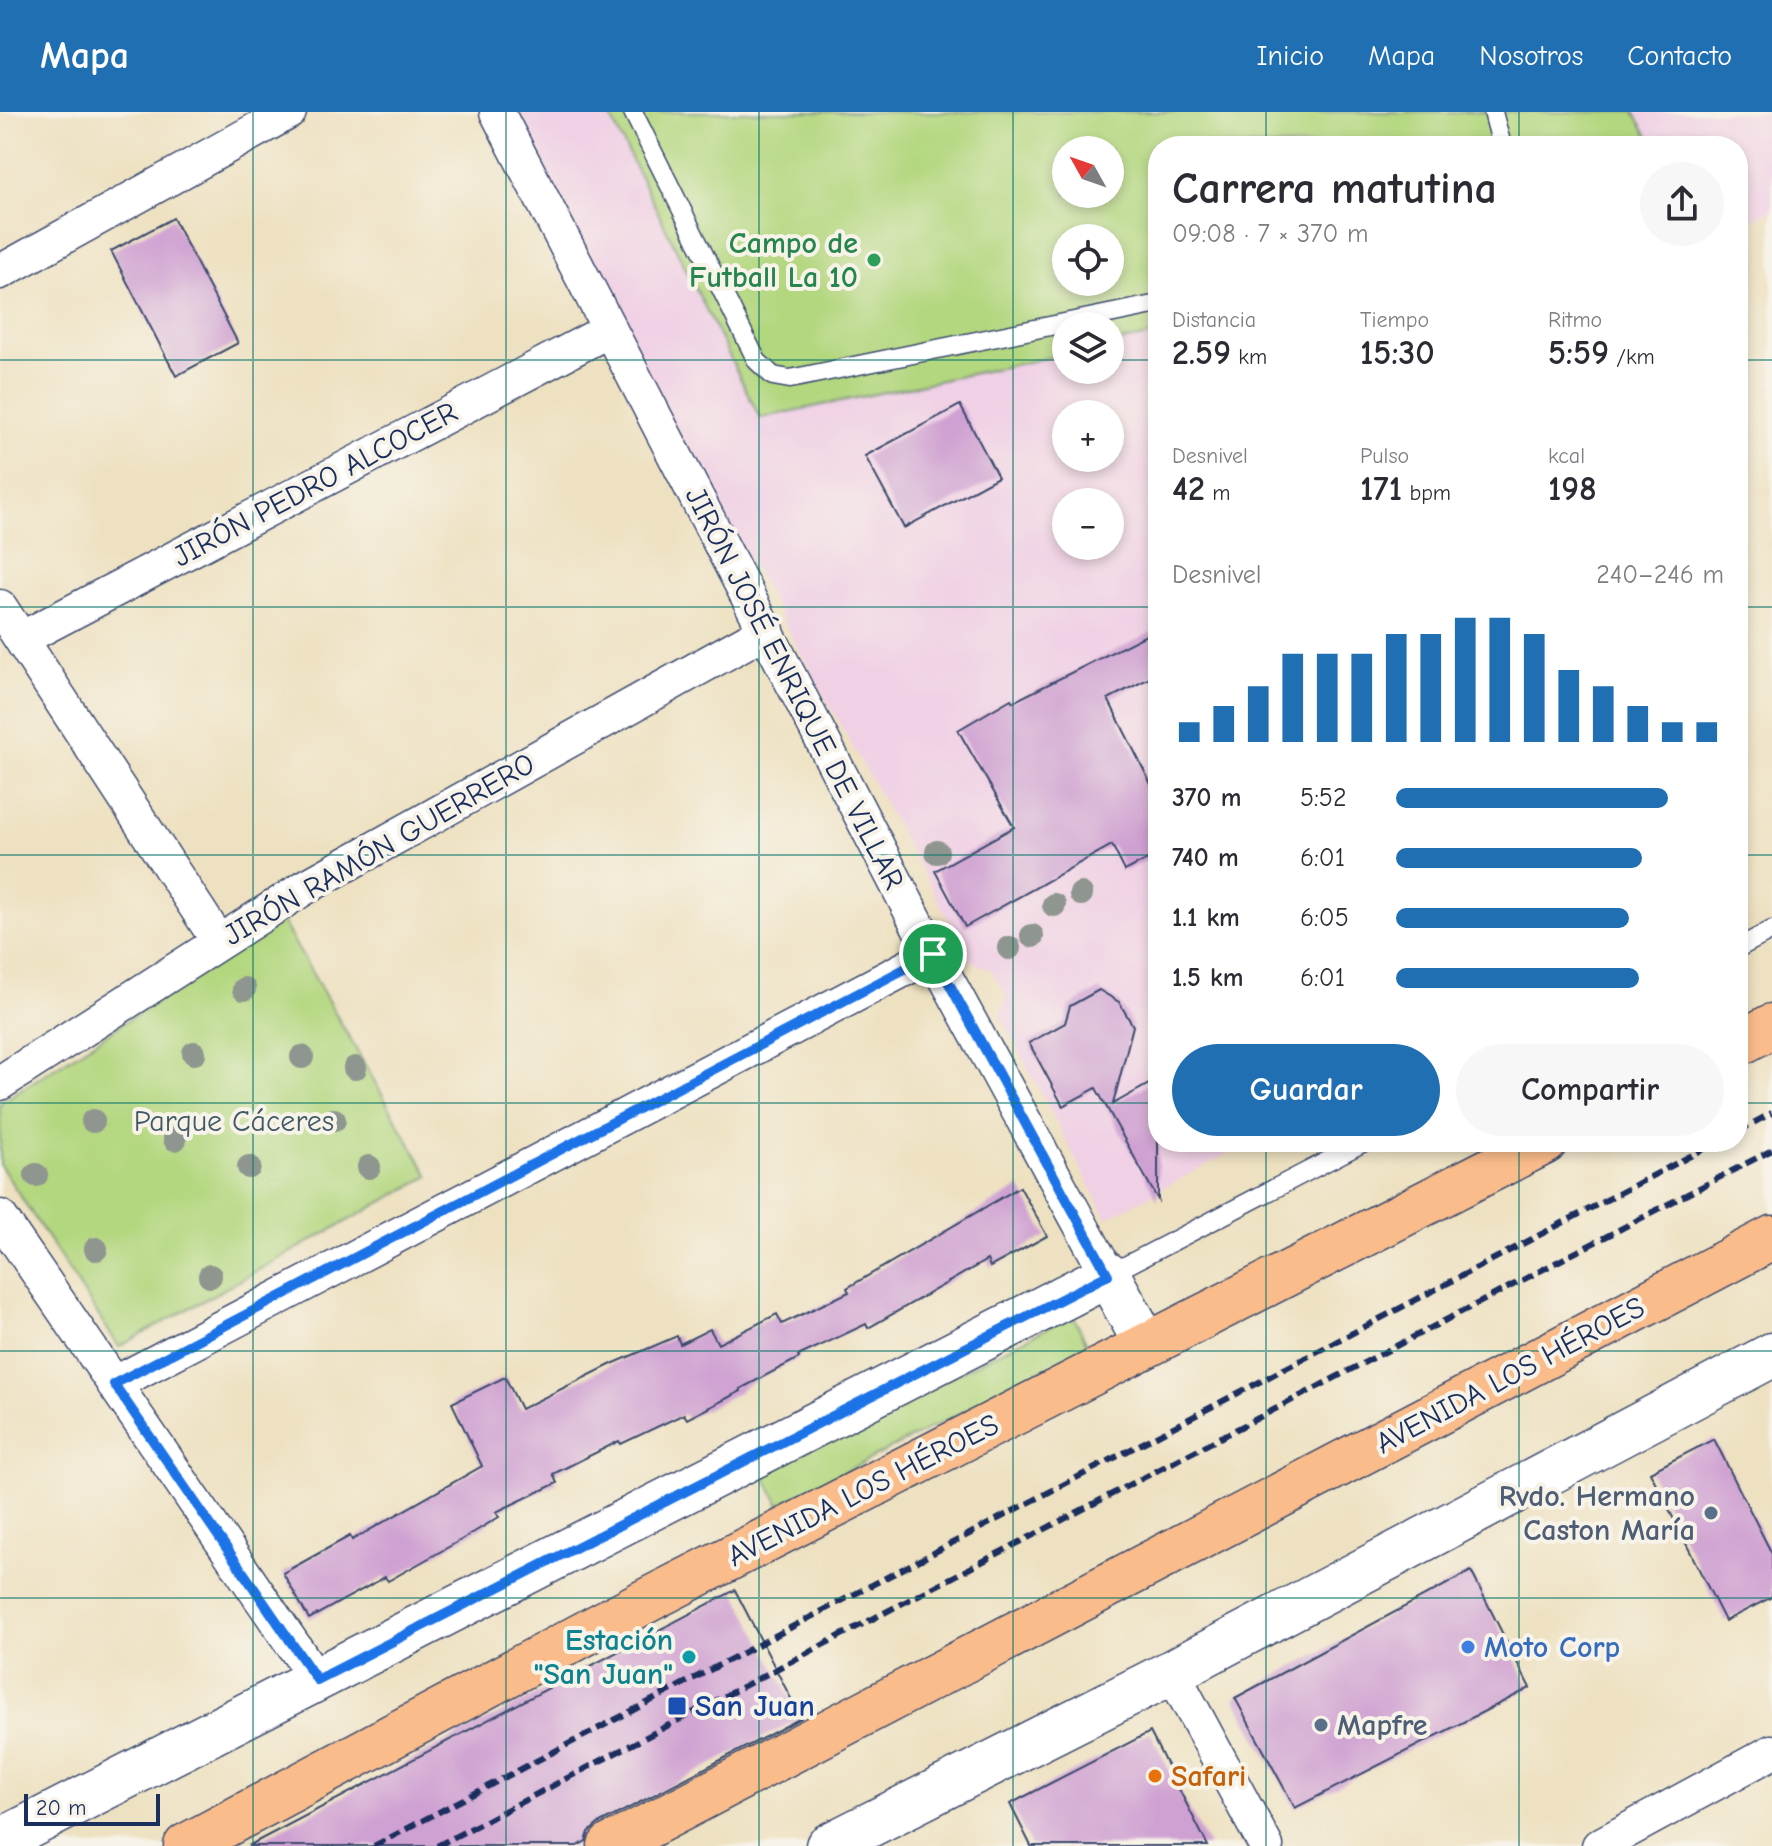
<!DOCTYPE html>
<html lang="es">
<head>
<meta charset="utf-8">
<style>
	:root { --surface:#fff; --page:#f7f7f7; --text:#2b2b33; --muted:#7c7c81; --accent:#1f6fb2 }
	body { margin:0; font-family:"Comic Neue",sans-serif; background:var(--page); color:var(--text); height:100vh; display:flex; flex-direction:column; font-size:30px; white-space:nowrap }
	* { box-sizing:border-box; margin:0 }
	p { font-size:26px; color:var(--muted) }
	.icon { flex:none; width:44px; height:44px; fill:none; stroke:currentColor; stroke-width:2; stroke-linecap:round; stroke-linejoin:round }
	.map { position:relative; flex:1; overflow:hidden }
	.panel { position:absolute; left:1148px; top:24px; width:600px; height:1016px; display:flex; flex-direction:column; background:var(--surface); border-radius:32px; box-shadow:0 4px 12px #0003 }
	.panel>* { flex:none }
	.needle { width:52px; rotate:310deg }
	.tools { position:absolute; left:1052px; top:24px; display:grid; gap:16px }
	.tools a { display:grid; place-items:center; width:72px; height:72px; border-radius:50%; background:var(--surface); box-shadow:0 4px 12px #0003; font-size:40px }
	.scale { position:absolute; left:24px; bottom:20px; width:136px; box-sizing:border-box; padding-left:8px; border:4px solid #1b2f5e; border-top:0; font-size:22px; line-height:28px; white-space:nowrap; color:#1b2f5e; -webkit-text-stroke:6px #f7f3e8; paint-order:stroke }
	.pin { position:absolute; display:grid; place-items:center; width:68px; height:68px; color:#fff; margin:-34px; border:4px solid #fff; border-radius:50%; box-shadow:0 2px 8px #0007 }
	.round { display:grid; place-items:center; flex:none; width:84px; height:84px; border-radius:42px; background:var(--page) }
	.head { display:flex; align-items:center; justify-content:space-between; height:136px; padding:0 24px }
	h1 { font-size:44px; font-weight:700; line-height:60px }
	.figures { display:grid; grid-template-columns:repeat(3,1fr); gap:12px; height:136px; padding:8px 24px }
	.figures div { display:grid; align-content:center }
	.figures b { font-size:34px; font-weight:700 }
	.figures small { font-size:22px; font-weight:400 }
	.figures p { font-size:22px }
	.chart { height:224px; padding:16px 24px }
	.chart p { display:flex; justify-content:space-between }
	.chart svg { width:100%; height:144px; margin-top:8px; stroke:var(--accent); stroke-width:6 }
	.button { display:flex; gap:16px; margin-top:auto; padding:16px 24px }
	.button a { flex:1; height:92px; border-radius:48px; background:var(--accent); color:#fff; font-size:32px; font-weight:700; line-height:92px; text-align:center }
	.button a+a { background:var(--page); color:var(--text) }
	ul { padding:0 24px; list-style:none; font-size:26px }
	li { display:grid; grid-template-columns:128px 96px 1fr; align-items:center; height:60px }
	li i { height:20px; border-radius:10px; background:var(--accent) }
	header { display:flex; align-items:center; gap:48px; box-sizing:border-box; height:112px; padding:0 40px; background:var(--accent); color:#fff }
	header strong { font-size:38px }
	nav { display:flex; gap:44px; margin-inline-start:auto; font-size:28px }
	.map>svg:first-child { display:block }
	.built { fill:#f0d0e5; fill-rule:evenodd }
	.green { fill:#b3d77f; stroke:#67836e; stroke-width:2; fill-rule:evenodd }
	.building { fill:#cfa1d2 }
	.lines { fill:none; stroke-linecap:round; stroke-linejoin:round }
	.service-casing { stroke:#3b4a6d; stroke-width:21 }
	.minor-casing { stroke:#3b4a6d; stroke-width:37 }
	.tertiary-casing { stroke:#3b4a6d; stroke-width:47 }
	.primary-casing { stroke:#3b4a6d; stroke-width:47 }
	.service { stroke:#fff; stroke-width:18 }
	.minor { stroke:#fff; stroke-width:34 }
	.tertiary { stroke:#fff; stroke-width:44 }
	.primary { stroke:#fabc8b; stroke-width:44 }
	.rail { stroke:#1b2f5e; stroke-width:6; stroke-dasharray:12 6; stroke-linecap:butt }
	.tree { fill:#8f968f }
	.route-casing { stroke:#fff; stroke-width:16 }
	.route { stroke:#1a73e8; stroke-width:10 }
	.grid { fill:none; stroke:#0f766e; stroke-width:2; stroke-opacity:0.55 }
	.leisure-dot { fill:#2e9e5b; stroke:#f7f3e8; stroke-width:3 }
	.service-dot { fill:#5c6f8a; stroke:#f7f3e8; stroke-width:3 }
	.shop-dot { fill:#3f7fe0; stroke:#f7f3e8; stroke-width:3 }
	.culture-dot { fill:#0f9aa8; stroke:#f7f3e8; stroke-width:3 }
	.transit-dot { fill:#1a4fb4; stroke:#f7f3e8; stroke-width:3 }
	.food-dot { fill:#e8710a; stroke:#f7f3e8; stroke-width:3 }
	.labels { text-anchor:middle; stroke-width:8; stroke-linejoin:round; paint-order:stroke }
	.leisure-label { font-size:30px; font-weight:bold; fill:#27864d; stroke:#f7f3e8; text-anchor:end }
	.street-label { font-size:30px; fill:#1b2f5e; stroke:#f7f3e8 }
	.park-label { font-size:30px; fill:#415966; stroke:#f7f3e8 }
	.service-label { font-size:30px; font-weight:bold; fill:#4e5e75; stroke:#f7f3e8; text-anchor:end }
	.culture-label { font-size:30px; font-weight:bold; fill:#0d838f; stroke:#f7f3e8; text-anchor:end }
	.shop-label { font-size:30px; font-weight:bold; fill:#366cbe; stroke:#f7f3e8; text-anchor:start }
	.transit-label { font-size:30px; font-weight:bold; fill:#164399; stroke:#f7f3e8; text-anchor:start }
	.food-label { font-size:30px; font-weight:bold; fill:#c56008; stroke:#f7f3e8; text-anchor:start }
</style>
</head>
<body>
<header>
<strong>Mapa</strong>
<nav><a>Inicio</a><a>Mapa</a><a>Nosotros</a><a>Contacto</a></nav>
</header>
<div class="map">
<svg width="1772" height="1734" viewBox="0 0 1772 1734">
	<rect width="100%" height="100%" fill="#f7f3e8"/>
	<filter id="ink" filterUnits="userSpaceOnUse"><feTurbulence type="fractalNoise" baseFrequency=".0125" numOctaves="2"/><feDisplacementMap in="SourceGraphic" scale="16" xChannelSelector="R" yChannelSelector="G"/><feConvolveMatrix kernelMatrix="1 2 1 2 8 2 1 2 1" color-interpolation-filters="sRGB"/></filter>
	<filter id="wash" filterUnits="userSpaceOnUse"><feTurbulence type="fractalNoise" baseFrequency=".006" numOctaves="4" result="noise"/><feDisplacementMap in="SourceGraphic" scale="32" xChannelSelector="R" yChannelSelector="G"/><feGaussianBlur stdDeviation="1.8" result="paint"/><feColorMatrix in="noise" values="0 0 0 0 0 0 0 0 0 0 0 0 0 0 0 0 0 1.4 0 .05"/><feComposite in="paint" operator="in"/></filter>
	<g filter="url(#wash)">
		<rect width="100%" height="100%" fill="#eee1c1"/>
		<path class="built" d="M501,0H1772V98L1738,115V34H1158V1030H1249L1107,1106L1000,904L1007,885L991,858L972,850ZM1066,38H1110V82H1066ZM1066,126H1110V170H1066ZM1066,214H1110V258H1066ZM1066,302H1110V346H1066ZM1066,390H1110V434H1066Z"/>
		<path class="green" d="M608,0H1634L1654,34H1158V222L1110,232V214H1066V242L760,306ZM1066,38H1110V82H1066ZM1066,126H1110V170H1066Z
			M282,809L429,1064L119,1235L0,1053V991Z
			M1073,1203L1089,1236L779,1393L763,1360Z"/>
		<g id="blocks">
			<path class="building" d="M173,106L238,231L176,264L111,139Z
				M960,293L998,365L904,416L865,344Z
				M1158,517V562L1108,587L1158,686V742L1125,759L1112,733L965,815L935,759L1014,715L958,618L1011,587L1013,590Z
				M1099,878L1119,890L1133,914L1113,992L1158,967V1088L1096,976L1063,994L1029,931L1065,911L1070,894Z
				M1020,1075L1047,1124L990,1155L987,1148L868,1216L866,1212L798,1244L799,1246L740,1277L741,1279L687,1307L684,1302L621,1332L619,1329L553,1362L557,1371L496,1400L499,1405L461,1428L388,1469L385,1465L309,1507L283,1461L350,1424L352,1428L482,1354L452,1291L505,1265L521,1297L612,1252L677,1224L680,1232L710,1217L718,1232L777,1202L782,1212L849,1180L847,1176Z
				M1714,1327L1772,1442V1485L1725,1509L1650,1360Z
				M1471,1459L1530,1576L1295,1696L1235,1586Z
				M735,1478L801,1606L598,1712L589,1720L586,1729L577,1734H248Z
				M1150,1620L1208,1734H1031L1010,1692Z"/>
		</g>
	</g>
	<g filter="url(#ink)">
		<use href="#blocks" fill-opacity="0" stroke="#3b4a6d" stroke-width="2"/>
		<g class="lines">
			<g class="service-casing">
				<path id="service" d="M633,0L757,249L773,264L790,267L1158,192
					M1493,0L1502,34
					M1738,836L1772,818
					M1108,1163L1364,1030"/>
			</g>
			<g class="minor-casing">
				<path id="minor" d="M497,0L933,842L1108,1163
					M0,160L289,0
					M0,495L219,830
					M21,527L609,218
					M0,971L304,776L767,518
					M0,1105L317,1568
					M114,1272L933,842
					M1172,1560L1266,1734
					M1599,1734L1772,1640"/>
			</g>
			<g class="tertiary-casing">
				<path id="tertiary" d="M0,1729L1108,1163L1146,1232
					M828,1734L1172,1560L1772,1243"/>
			</g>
			<g class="primary-casing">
				<path id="primary" d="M1738,932L1772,914
					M186,1734L646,1489L1545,1030
					M610,1734L1772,1126"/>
			</g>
			<use href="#service" class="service"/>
			<use href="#minor" class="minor"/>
			<use href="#tertiary" class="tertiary"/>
			<use href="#primary" class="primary"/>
			<path class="rail" d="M1738,1019L1772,1001
				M374,1734L1717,1030
				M437,1734L1772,1038"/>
		</g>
		<g class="tree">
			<circle cx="937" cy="740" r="12"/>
			<circle cx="1081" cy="782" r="12"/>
			<circle cx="1054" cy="793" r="12"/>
			<circle cx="1032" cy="824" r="12"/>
			<circle cx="1009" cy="836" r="12"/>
			<circle cx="244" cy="877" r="12"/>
			<circle cx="194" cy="941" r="12"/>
			<circle cx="302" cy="945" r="12"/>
			<circle cx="355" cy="956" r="12"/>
			<circle cx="334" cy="1008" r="12"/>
			<circle cx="93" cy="1009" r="12"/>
			<circle cx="175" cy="1027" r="12"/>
			<circle cx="249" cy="1055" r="12"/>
			<circle cx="369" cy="1055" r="12"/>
			<circle cx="36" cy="1063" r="12"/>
			<circle cx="96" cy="1137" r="12"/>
			<circle cx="210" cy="1164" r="12"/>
		</g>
	</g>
	<g class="lines" filter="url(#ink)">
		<g class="route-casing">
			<path id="route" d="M933,842L1108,1163L317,1568L114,1272Z"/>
		</g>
		<use href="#route" class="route"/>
	</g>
	<path class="grid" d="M253,0V1734M506,0V1734M759,0V1734M1013,0V1734M1266,0V34M1519,0V34M0,248H1066M1110,248H1158M1738,248H1772M0,495H1158M1738,495H1772M0,743H1158M1738,743H1772M0,991H1158M1738,991H1772M1266,1030V1734M1519,1030V1734M0,1239H1772M0,1486H1772"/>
	<circle class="leisure-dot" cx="874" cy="148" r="8"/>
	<g class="service-dot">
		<circle cx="1711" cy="1401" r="8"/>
		<circle cx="1321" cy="1613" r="8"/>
	</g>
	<circle class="shop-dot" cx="1468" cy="1535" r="8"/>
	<circle class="culture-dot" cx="689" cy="1545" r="8"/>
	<rect class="transit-dot" x="667" y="1584" width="20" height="20" rx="4"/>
	<circle class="food-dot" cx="1155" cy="1664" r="8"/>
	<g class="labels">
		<g class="leisure-label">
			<text x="858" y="141">Campo de<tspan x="858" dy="34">Futball La 10</tspan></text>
		</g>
		<g class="street-label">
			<text transform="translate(315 372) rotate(-28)" y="10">JIRÓN PEDRO ALCOCER</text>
			<text transform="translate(795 576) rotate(63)" y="10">JIRÓN JOSÉ ENRIQUE DE VILLAR</text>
			<text transform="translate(379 737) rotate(-30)" y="10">JIRÓN RAMÓN GUERRERO</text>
			<text transform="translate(1510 1263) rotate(-28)" y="10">AVENIDA LOS HÉROES</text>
			<text transform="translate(863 1378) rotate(-27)" y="10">AVENIDA LOS HÉROES</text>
		</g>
		<g class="park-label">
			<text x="234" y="1019">Parque Cáceres</text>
		</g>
		<g class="service-label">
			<text x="1695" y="1394">Rvdo. Hermano<tspan x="1695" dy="34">Caston María</tspan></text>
			<text x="1337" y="1623" text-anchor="start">Mapfre</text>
		</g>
		<g class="culture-label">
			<text x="673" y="1538">Estación<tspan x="673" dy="34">"San Juan"</tspan></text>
		</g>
		<g class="shop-label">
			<text x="1484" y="1545">Moto Corp</text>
		</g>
		<g class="transit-label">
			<text x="695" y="1604">San Juan</text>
		</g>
		<g class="food-label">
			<text x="1171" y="1674">Safari</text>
		</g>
	</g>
</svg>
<div class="tools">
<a><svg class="needle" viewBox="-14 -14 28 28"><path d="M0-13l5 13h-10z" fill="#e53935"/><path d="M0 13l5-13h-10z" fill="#7c7c81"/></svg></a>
<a><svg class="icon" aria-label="locate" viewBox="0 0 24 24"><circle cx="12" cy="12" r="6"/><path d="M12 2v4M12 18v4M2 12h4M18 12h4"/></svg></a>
<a><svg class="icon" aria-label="layers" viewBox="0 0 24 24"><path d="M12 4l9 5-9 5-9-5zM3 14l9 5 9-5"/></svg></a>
<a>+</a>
<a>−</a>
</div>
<div class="scale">20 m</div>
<div class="pin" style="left:933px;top:842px;background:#1e9e55"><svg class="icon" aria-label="arrive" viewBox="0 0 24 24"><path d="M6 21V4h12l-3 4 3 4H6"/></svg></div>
<section class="panel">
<div class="head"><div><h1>Carrera matutina</h1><p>09:08 · 7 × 370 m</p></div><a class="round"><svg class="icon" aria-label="share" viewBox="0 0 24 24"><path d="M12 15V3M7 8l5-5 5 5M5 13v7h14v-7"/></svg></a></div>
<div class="figures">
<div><p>Distancia</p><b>2.59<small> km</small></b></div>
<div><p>Tiempo</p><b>15:30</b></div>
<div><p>Ritmo</p><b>5:59<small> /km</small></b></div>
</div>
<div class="figures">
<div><p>Desnivel</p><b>42<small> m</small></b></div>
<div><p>Pulso</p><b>171<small> bpm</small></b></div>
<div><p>kcal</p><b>198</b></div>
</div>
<div class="chart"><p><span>Desnivel</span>240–246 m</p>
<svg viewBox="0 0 160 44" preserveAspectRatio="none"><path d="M5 44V38M15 44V33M25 44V27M35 44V17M45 44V17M55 44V17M65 44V11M75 44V11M85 44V6M95 44V6M105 44V11M115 44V22M125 44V27M135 44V33M145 44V38M155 44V38"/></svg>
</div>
<ul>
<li><b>370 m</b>5:52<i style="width:83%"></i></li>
<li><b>740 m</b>6:01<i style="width:75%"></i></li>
<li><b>1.1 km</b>6:05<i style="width:71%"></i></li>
<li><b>1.5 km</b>6:01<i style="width:74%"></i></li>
</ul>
<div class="button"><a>Guardar</a><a>Compartir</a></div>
</section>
</div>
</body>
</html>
